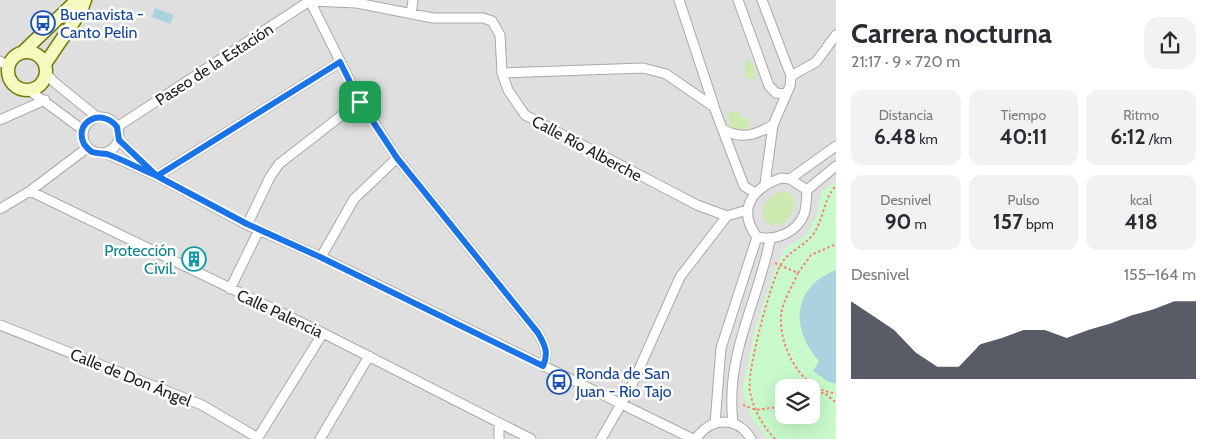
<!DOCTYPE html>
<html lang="es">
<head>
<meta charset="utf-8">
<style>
	:root { --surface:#fff; --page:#f2f2f3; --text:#2b2b33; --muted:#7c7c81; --accent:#111827 }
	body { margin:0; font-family:Cabin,sans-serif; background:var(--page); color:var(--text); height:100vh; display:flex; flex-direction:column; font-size:19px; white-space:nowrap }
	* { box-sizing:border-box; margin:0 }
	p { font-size:16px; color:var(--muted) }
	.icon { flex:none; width:28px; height:28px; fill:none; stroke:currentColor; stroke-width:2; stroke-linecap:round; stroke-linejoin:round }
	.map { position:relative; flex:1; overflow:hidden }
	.drawer { display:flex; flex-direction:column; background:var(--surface); width:375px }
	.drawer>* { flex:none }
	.buttons { position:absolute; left:775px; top:379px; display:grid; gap:10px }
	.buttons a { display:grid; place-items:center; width:45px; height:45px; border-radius:10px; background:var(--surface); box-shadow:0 5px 20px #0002; font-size:25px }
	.pin { position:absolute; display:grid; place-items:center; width:42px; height:42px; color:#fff; margin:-21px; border-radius:10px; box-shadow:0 2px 8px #0006 }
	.round { display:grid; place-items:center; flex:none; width:52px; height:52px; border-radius:15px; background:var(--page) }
	.head { display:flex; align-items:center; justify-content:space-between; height:85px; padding:0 15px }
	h1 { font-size:28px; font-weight:800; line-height:38px }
	.metrics { display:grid; grid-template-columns:repeat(3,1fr); gap:8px; height:85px; padding:5px 15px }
	.metrics div { display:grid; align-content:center; border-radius:12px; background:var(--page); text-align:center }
	.metrics b { font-size:21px; font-weight:800 }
	.metrics small { font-size:14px; font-weight:400 }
	.metrics p { font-size:14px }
	.chart { height:140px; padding:10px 15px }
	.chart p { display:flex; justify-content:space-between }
	.chart svg { width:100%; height:90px; margin-top:5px; fill:var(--accent); opacity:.7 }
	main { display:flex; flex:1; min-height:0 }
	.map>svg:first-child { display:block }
	.residential { fill:#e0dfdf; fill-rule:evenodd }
	.grass { fill:#cdebb0 }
	.park { fill:#c8facc; fill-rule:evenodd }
	.water { fill:#aad3df }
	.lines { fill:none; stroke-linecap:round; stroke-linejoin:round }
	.street-casing { stroke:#a9a9a9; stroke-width:11 }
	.secondary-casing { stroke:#707d05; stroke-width:15 }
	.path { stroke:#fa8072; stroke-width:2; stroke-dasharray:2.5 2.5; stroke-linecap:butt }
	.street { stroke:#fff; stroke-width:9 }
	.secondary { stroke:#f7fabf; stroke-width:12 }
	.route-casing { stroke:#fff; stroke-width:10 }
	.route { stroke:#1a73e8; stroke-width:6 }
	.labels { text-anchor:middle; stroke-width:5; stroke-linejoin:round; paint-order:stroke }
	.transit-label { font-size:16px; fill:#164399; stroke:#fff; text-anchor:start }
	.street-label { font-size:16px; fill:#222; stroke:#fff }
	.culture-label { font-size:16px; fill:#0d838f; stroke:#fff; text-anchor:end }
</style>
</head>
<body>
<main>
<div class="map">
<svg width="836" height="439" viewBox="0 0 836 439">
	<rect width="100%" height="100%" fill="#f2efe9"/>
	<path class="residential" d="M0,0H836V439H0ZM784,388H811V415H784Z"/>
	<path class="grass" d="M745,61H752L757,79L745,78Z
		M728,112H740V118H750L748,128C741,131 735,131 729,126Z
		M783,191L794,195C796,212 789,225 772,226L763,218C762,205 769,194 783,191Z"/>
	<path class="park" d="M836,181V439H768L752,419L742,391L755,329L775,268L784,250L806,235L817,215L822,192ZM784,388H811V415H784Z"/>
	<path class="water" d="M155,8L174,15L170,24L152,17Z
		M836,270V384L827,381L813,371L819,361C790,329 792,287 836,270Z"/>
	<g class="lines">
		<g class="street-casing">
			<path id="street" d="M679,0L714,106
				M738,0L769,86L776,93L786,94
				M762,0L791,76L790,86L773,125L765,184
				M411,14L413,0
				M0,61L8,66
				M46,73L54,82L97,117
				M502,73L643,68L666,74L714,107L744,186L755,193
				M791,76L816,62L836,35
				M29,90L83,130
				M83 135a18 18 0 1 1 36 0a18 18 0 1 1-36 0Z
				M0,120L45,100
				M117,127L311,0
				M722,129C741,140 755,135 773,125
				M119,140L151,171
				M105,153L157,176L247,225L321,257L693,439
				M157,176L340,62
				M781,178L790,179L807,190C806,197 807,207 804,214C797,233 775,241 757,237C736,209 753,188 781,178Z
				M790,179L836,146
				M807,190L836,166
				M30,191L323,333L531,439
				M0,209L30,191L87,148
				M247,225L270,177L279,164L360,101
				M321,257L354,199L397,158
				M230,289L259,230
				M0,325L202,405L258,438
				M543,366C549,353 545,345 538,333L397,158L360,101L310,1L357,3L433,18H483L492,21L500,35L502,73L508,90L525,115L697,205L727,216L747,210
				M715,423L721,348L757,237
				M733,423C725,354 757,305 770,240
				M257,439L323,333
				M320,439L369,356
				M499,439V423
				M601,439L631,387L680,277L727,216
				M696,439C710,417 738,416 751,439"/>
		</g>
		<g class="secondary-casing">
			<path id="secondary" d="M24,51L77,0
				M8 71a19 19 0 1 1 38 0a19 19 0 1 1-38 0Z
				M45,64L81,11L85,0"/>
		</g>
		<path class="path" d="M775,263L798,273C793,285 782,302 781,316C779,347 802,392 836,393
			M798,273L811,255L836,244
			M811,394L825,393L836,403
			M743,405L756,410L784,406
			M775,439C762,425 754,410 750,392C746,372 770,286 780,266C787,252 801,248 811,237C824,223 822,200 836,186"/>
		<use href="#street" class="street"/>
		<use href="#secondary" class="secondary"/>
	</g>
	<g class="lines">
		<g class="route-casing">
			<path id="route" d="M360,102L340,62L157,176C140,169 124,160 107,154C102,153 97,154 92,152C89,150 86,147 84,144C73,122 102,107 117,127L119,140L157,176L247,224L320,257L543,366C549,353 545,345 538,333L397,158L360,102"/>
		</g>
		<use href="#route" class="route"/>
	</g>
	<defs>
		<g id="bus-ring" transform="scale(1.25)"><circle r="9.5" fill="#fff" stroke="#1a4fb4" stroke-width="1.5"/><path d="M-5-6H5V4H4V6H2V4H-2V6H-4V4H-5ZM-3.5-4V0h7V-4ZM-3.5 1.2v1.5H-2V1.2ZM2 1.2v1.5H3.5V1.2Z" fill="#1a4fb4"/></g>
		<g id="building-ring" transform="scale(1.25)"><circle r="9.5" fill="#fff" stroke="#0f9aa8" stroke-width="1.5"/><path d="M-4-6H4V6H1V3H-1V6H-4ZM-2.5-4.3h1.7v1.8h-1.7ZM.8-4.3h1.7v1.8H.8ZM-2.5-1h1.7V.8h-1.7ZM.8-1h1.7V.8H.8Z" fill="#0f9aa8"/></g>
	</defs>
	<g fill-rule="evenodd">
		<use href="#bus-ring" x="43" y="23"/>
		<use href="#building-ring" x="194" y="259"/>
		<use href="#bus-ring" x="559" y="382"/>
	</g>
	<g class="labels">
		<g class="transit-label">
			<text x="60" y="20">Buenavista -<tspan x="60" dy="18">Canto Pelin</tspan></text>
			<text x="576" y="379">Ronda de San<tspan x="576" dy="18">Juan - Rio Tajo</tspan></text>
		</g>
		<g class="street-label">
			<text transform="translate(214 64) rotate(-33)" y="6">Paseo de la Estación</text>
			<text transform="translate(587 148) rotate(28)" y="6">Calle Río Alberche</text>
			<text transform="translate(280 313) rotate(25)" y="6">Calle Palencia</text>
			<text transform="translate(131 377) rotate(22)" y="6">Calle de Don Ángel</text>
		</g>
		<g class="culture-label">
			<text x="176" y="256">Protección<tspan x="176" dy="18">Civil.</tspan></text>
		</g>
	</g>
</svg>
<div class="buttons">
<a><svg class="icon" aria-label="layers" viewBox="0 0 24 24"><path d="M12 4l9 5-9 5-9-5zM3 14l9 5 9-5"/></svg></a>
</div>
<div class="pin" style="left:360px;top:102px;background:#1e9e55"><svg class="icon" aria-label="arrive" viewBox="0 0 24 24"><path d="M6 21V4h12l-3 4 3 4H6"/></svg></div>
</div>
<section class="drawer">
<div class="head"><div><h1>Carrera nocturna</h1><p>21:17 · 9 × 720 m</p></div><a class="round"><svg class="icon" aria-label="share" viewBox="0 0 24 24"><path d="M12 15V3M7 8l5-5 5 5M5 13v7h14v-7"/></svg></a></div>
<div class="metrics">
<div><p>Distancia</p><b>6.48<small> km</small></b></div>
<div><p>Tiempo</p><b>40:11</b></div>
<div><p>Ritmo</p><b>6:12<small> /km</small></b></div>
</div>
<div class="metrics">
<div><p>Desnivel</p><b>90<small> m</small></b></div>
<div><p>Pulso</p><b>157<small> bpm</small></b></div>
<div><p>kcal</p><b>418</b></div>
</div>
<div class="chart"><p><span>Desnivel</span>155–164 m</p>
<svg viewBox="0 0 160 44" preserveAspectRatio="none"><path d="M0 44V6L10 13L20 20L30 31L40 38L50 38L60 27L70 24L80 20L90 20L100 24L110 20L120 17L130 13L140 10L150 6L160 6V44z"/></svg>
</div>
</section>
</main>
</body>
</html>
